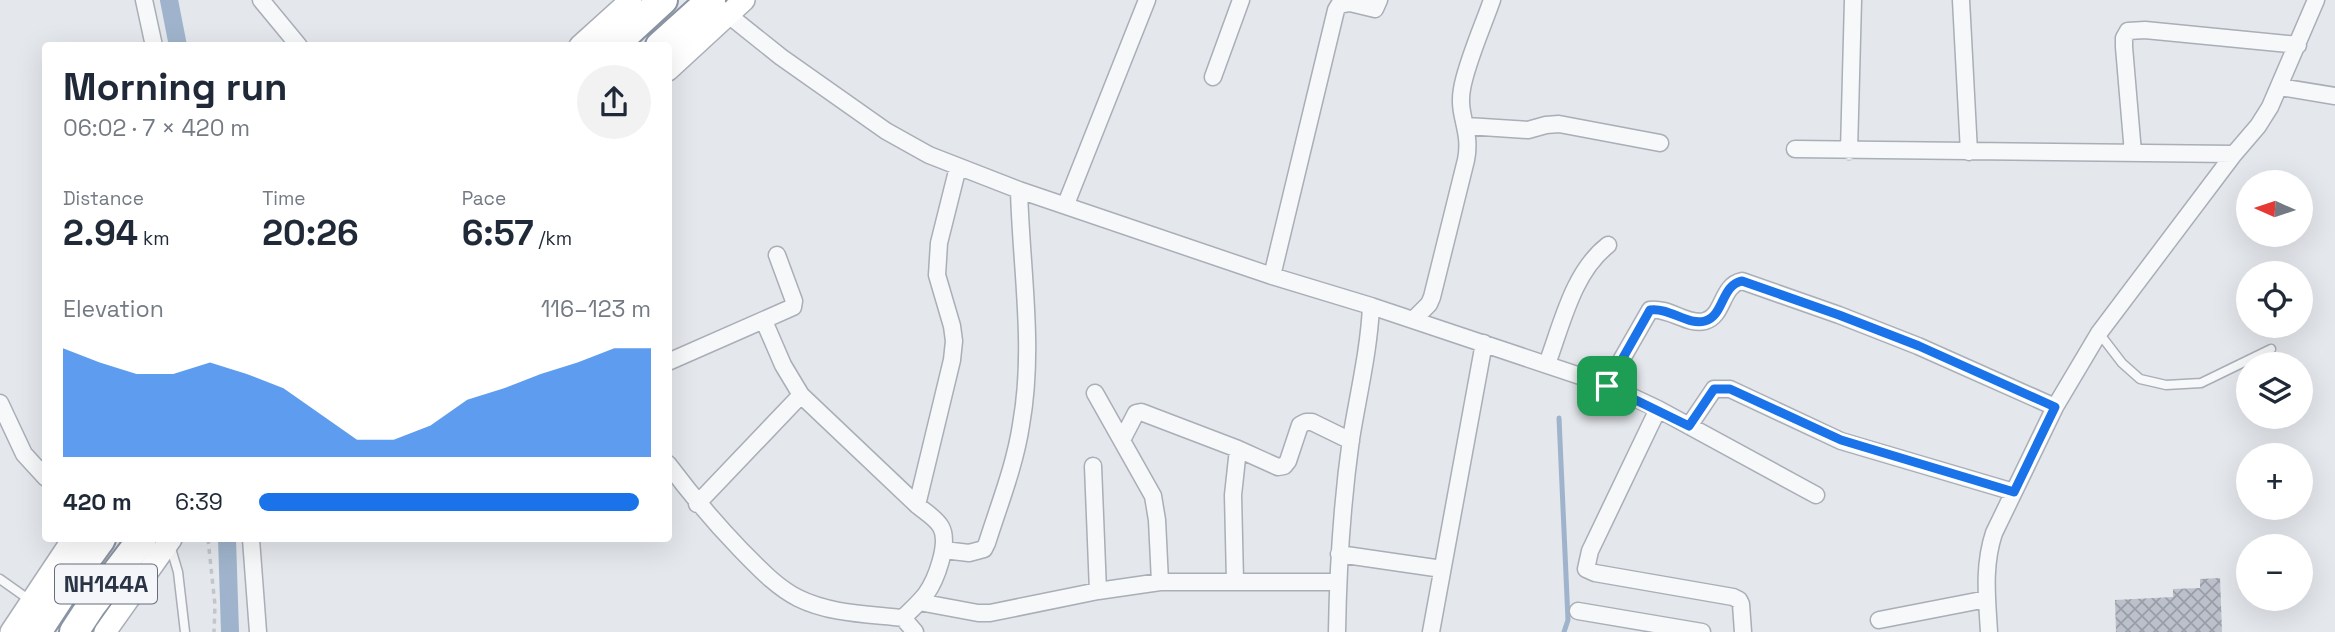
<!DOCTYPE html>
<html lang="en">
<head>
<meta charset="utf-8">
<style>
	:root { --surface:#fff; --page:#f2f2f3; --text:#1f2937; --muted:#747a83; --accent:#1a73e8 }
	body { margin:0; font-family:"Space Grotesk",sans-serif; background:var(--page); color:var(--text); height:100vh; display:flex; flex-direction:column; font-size:26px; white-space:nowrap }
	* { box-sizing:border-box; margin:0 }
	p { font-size:23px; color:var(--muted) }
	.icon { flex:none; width:38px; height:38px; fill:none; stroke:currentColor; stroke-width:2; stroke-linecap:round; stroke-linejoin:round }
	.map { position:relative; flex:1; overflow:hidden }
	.side { position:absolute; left:42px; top:42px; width:630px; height:500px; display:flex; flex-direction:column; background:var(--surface); border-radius:7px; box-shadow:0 7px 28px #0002 }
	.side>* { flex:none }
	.needle { width:46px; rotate:273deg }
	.controls { position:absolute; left:2236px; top:170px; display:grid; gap:14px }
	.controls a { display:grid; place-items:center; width:77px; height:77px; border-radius:50%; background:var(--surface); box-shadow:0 7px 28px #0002; font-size:35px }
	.pin { position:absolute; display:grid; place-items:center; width:60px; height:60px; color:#fff; margin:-30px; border-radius:14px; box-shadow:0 4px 10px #0006 }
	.round { display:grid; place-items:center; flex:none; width:74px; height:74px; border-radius:37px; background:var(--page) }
	.headline { display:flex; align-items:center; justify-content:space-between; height:119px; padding:0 21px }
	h1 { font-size:38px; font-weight:800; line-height:52px }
	.figures { display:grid; grid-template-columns:repeat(3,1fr); gap:10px; height:119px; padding:7px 21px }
	.figures div { display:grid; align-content:center }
	.figures b { font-size:35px; font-weight:800 }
	.figures small { font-size:19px; font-weight:400 }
	.figures p { font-size:19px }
	.chart { height:196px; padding:14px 21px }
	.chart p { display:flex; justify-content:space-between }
	.chart svg { width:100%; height:126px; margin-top:7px; fill:var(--accent); opacity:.7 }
	ul { padding:0 21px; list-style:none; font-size:23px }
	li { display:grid; grid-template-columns:112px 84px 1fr; align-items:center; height:52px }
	li i { height:18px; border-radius:9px; background:var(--accent) }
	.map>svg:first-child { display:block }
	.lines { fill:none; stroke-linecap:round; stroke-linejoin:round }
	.stream { stroke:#9fb4cc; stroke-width:5 }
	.canal { stroke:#9fb4cc; stroke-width:18 }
	.building { fill:url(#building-cross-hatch) }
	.lane-casing { stroke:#a9aeb7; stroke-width:11 }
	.street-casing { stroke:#a9aeb7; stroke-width:19 }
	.secondary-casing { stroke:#a9aeb7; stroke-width:24 }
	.highway-casing { stroke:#8b94a3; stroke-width:32 }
	.path { stroke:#c2c5cb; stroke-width:3.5; stroke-dasharray:5 5; stroke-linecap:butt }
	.lane { stroke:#f7f8fa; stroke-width:8 }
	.street { stroke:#f7f8fa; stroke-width:16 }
	.secondary { stroke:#fff; stroke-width:21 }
	.highway { stroke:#fff; stroke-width:28 }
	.route-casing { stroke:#fff; stroke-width:14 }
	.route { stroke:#1a73e8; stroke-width:9 }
	.labels { text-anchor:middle; stroke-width:6; stroke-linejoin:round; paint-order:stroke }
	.shield { fill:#f4f6f9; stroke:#676e7b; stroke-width:2 }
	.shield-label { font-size:23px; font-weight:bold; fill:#2b3445 }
</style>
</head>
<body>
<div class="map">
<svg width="2335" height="632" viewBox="0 0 2335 632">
	<defs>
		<pattern id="building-cross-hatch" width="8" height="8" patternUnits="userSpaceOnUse" patternTransform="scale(1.75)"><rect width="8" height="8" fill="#bbc0ca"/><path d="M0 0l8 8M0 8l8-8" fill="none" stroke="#989da6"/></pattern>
	</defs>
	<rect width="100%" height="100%" fill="#e4e7ec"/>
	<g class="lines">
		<path class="stream" d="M1559,418L1568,620L1564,632"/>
		<path class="canal" d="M169,0L178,46
			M227,539L230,632"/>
	</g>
	<path class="building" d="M2220,578L2222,632H2116L2115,600L2173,597V589L2200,588V579Z"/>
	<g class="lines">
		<g class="lane-casing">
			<path id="lane" d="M2099,333L2122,363L2140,379L2166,385L2201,383L2271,349
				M170,545L178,572L185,632
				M0,579L31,601"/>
		</g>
		<g class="street-casing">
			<path id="street" d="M144,0L154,46
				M261,0L299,46
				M1961,0L1969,152
				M721,9L781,57L886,131L929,155L1019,190L1272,276L1371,306C1369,351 1358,395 1351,439C1342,503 1338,568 1337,632
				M1213,77L1241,0
				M2280,87L2335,96
				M1467,126L1528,130L1546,125L1559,124L1660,143
				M1795,149L2234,154
				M1849,151L1853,0
				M2133,153L2124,47V38L2128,31L2145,30L2298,45
				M1066,204L1147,0
				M1272,276L1336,10L1339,5L1350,3L1375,9L1379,0
				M1371,306L1607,385L1650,310C1669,307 1688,326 1705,321C1724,316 1721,285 1742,281L1839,315L1918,346L2055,407
				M1414,319L1429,304L1432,297L1466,160C1472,130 1457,116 1462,89C1466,64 1483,26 1492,0
				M764,321L783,365L801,395L917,505C925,512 936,518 941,527C950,543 936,580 926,594C919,603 911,610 903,618
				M668,362L793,307L794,301L777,255
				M1547,364C1562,324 1573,272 1608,245
				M1607,385L1658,409L1816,495
				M1095,393L1153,496L1157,520L1160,582
				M0,403L24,454L46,478
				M1658,409L1590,551L1586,569L1595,573L1733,597L1739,600L1741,604L1743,632
				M1689,426L1714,389H1730L1841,441L2014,492
				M1122,440L1136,413L1141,412L1238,449L1278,467L1284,466L1288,461L1300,425L1306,422H1312L1351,441
				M668,464C692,496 713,521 741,550C758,567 776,587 798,598C830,614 868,614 903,618L915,632
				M1093,466L1098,591
				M697,504L801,395
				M917,505L952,360L954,341L952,326L937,275L939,243L958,167
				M251,539L258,632
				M944,550L969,553L984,549L987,543C999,505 1015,465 1021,425C1035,347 1021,268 1019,190
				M1339,554L1442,569
				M1235,581L1233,495L1238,449
				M919,602L978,613H990L1098,591L1160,582H1337
				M1578,611L1702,632
				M1879,620L1987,599
				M1431,632L1484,343
				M1989,632C1987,598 1983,566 1994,533L2055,407L2099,333L2234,154L2258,126L2270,107L2316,0"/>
		</g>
		<g class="secondary-casing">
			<path id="secondary" d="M580,46L631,0
				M668,70L744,0
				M11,632L73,539
				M105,632L171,539"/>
		</g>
		<g class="highway-casing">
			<path id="highway" d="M613,46L663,0
				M660,46L711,0
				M37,632L69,583L101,539
				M74,632L91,606L142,539"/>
		</g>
		<path class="path" d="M208,539L215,605L214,632"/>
		<use href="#lane" class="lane"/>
		<use href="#street" class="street"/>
		<use href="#secondary" class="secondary"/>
		<use href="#highway" class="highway"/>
	</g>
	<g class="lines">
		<g class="route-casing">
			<path id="route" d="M1742,281L1839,315L1919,346L2055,407L2014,492L1841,440L1730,389H1714L1689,426L1607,386L1650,310C1669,307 1688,326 1705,321C1724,316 1721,285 1742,281Z"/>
		</g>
		<use href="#route" class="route"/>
	</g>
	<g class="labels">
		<rect class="shield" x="55" y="564.5" width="102" height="39" rx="5"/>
		<g class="shield-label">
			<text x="106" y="592">NH144A</text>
		</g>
	</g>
</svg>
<div class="controls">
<a><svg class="needle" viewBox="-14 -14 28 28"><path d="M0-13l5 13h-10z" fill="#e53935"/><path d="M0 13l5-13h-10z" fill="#747a83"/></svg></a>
<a><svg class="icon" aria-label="locate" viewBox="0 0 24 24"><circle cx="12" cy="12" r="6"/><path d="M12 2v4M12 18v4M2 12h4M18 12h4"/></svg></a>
<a><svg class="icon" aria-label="layers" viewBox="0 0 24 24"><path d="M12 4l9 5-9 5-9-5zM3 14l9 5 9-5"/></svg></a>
<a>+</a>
<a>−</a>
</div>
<div class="pin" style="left:1607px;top:386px;background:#1e9e55"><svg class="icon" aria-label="arrive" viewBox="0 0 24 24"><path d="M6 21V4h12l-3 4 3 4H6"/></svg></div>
<section class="side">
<div class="headline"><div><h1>Morning run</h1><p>06:02 · 7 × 420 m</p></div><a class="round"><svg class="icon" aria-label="share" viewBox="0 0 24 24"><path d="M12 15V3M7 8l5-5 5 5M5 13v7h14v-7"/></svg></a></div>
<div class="figures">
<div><p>Distance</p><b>2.94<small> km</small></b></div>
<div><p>Time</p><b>20:26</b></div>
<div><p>Pace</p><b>6:57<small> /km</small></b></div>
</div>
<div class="chart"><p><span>Elevation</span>116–123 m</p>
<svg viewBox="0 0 160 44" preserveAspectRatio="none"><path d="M0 44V6L10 11L20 15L30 15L40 11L50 15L60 20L70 29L80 38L90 38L100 33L110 24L120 20L130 15L140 11L150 6L160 6V44z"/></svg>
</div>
<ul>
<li><b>420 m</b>6:39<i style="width:97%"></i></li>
</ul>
</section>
</div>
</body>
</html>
